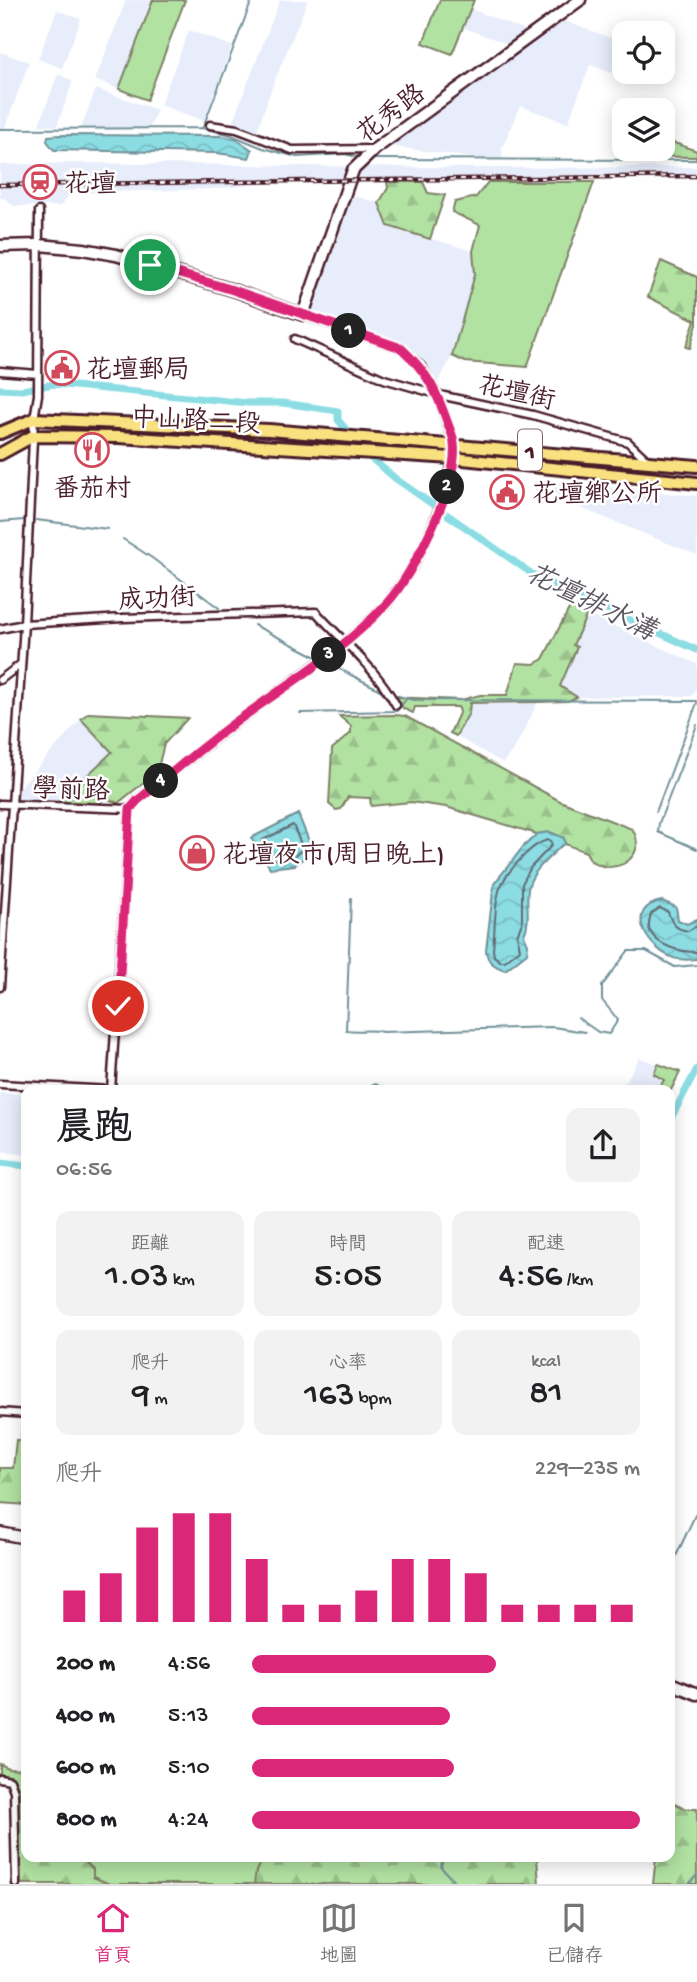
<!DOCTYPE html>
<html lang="zh-TW">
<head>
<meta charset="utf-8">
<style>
	:root { --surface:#fff; --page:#f2f2f2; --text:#202124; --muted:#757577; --line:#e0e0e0; --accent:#db2777 }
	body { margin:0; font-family:"Gochi Hand","LXGW WenKai TC",sans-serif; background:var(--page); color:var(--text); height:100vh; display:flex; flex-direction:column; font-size:26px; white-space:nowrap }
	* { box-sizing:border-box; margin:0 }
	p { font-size:23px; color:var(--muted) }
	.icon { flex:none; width:38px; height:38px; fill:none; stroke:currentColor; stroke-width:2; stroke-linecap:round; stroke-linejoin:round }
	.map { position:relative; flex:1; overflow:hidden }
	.drawer { position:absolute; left:21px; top:1085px; width:654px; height:777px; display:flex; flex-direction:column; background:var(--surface); border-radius:14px; box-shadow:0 4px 18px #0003 }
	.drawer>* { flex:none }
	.buttons { position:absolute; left:612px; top:21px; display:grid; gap:14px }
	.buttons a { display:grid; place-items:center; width:63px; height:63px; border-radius:14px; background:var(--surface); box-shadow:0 4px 18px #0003; font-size:35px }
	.pin { position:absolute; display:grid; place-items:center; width:60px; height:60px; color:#fff; margin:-30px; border:4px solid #fff; border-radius:50%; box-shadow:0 2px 7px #0007 }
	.km { position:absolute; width:35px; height:35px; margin:-18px; border-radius:50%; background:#222; color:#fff; font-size:19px; line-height:35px; text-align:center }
	.round { display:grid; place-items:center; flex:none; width:74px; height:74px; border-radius:14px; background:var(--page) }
	.overview { display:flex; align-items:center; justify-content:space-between; height:119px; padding:0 35px }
	h1 { font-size:38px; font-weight:600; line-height:52px }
	.metrics { display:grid; grid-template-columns:repeat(3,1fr); gap:10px; height:119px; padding:7px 35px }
	.metrics div { display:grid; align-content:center; border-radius:14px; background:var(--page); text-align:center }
	.metrics b { font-size:35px; font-weight:600 }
	.metrics small { font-size:19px; font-weight:400 }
	.metrics p { font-size:19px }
	.chart { height:196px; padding:14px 35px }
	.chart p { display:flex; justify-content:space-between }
	.chart svg { width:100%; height:126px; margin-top:7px; stroke:var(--accent); stroke-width:6 }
	ul { padding:0 35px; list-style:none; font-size:23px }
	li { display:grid; grid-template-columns:112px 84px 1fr; align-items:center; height:52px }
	li i { height:18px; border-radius:9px; background:var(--accent) }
	.menu { display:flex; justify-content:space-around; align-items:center; height:98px; border-top:2px solid var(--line); background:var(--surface); font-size:19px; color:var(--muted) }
	.menu a { display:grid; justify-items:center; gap:4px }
	.menu .current { color:var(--accent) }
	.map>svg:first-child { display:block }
	.built { fill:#e8edfb }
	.green { fill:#b1e2a2; stroke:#7e8066; stroke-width:2 }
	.forest { fill:url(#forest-firs); stroke:#7e8066; stroke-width:2 }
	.water { fill:url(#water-waves); stroke:#719199; stroke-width:2 }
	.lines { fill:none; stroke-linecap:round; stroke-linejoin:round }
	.shore { stroke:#646b75; stroke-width:2 }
	.stream { stroke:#719199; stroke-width:2 }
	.canal { stroke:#8bdde3; stroke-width:7 }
	.street-casing { stroke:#4a1f2b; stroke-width:11 }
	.secondary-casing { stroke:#4a1f2b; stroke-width:15 }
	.primary-casing { stroke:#4a1f2b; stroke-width:16 }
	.street { stroke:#fff; stroke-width:6 }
	.secondary { stroke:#fff; stroke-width:10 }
	.primary { stroke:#fae180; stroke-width:10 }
	.rail-casing { stroke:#4a1f2b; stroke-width:4.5 }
	.rail { stroke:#fff; stroke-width:2; stroke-dasharray:5; stroke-linecap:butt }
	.route-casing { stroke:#fff; stroke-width:14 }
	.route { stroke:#db2777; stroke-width:9 }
	.labels { text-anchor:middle; stroke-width:5; stroke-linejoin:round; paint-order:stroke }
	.shield { fill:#fff; stroke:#80626b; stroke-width:2 }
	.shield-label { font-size:24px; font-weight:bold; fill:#4a1f2b }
	.street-label { font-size:26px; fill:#4a1f2b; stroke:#fff }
	.poi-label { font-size:26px; fill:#4a1f2b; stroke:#fff; text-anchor:start }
	.water-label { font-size:28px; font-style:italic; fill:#5e5862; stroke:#fff }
</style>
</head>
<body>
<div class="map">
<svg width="697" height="1884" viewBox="0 0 697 1884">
	<defs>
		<pattern id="forest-firs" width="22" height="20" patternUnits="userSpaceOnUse" patternTransform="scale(1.75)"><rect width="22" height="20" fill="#b1e2a2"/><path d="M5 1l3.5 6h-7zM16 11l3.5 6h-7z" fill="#9ac18c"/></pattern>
		<pattern id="water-waves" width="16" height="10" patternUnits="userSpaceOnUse" patternTransform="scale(1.75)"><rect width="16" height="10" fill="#8bdde3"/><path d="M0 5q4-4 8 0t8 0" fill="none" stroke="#79bdc3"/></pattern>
	</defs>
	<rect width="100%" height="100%" fill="#fff"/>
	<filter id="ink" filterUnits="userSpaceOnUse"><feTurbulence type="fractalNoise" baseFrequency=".0143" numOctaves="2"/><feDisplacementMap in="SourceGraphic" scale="14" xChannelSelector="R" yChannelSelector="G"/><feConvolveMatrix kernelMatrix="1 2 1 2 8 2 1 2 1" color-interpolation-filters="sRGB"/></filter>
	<g filter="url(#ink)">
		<path class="built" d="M126,0H153L119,89L95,80Z
			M280,0H308L272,87L257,131L231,126Z
			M471,9L526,31L508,44L464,28Z
			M57,10L81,19L62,68L38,59Z
			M564,21L625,43V72H651L646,85L590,65L568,123L520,106L502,148V159L474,158L389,146Z
			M189,30L232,46L204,121L160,105Z
			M0,52L29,62L5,128H0Z
			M58,74L73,81L57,126L39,125Z
			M96,89L157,110L149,129L81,128Z
			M72,163L478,168L697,167V177L373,179L258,184L214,189L70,193L61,206H14L4,198H0V165Z
			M348,194L379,203L388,226L473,251L475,274L452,356L435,388L422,371L395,347L312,319L307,313Z
			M542,481L697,496V555L541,492Z
			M587,614L697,664V686L692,696L577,697L560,686L577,647L572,645Z
			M505,701L538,702L517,744L503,763L456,736L469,713L470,703H498Z
			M81,719L112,752L57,804L18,801L16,796L18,789Z
			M639,1058L658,1064L654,1074L664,1080L658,1090H621Z
			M0,1093L26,1094V1155L0,1151Z"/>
		<path class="green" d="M153,0H185L147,100L119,89Z
			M440,0H474L452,54L423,43Z
			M488,182H594L527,367L465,362L452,356L475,274L473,251L480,225L452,212L455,202L476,197Z
			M658,1064L680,1072L670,1092V1090H658L664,1080L654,1074Z
			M63,1857H288L270,1884H81Z"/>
		<path class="forest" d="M663,139L697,151V157L626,156L628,149H663Z
			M387,182H423L428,193L445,195L430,239L388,226L379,203L388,188Z
			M661,261L697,277V324L690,348L686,347L695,320L648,297Z
			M570,607L587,614L573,645L577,647L560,686L577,697L568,701L538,702L470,703L469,713L456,736L450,733L460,711L458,707H415L413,713L404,709L394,697L461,700L480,695H507L517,663L534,664L543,659Z
			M88,713L188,718L164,744L157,772L118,803L105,798L96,806L57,804L112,752L81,719Z
			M395,715L405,716L560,801L632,829C645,848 630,868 607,867C602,866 595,863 591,861L586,852L565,844L564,838L550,832L537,834L446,807L411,802L371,806L370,798L348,797L341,809L336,810L329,804L332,749L351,733V726L339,716Z
			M22,1424L26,1425V1505L0,1503V1468H13L16,1440H21Z
			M0,1764L8,1768L26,1769V1857H80L93,1869V1877L110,1884H21L18,1787L11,1778L0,1773Z
			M670,1801L687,1809H697V1884H653L656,1857H670Z
			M263,1857H541L537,1858L539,1884H254L256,1871Z"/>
		<path class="water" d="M60,135L222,136L236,139L252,150L249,158L217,153L54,150L47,141L48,136Z
			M298,814L313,851L295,865L270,868L251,838Z
			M549,832L564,838L565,844L561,846C550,857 534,869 529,885C524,902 532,918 524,935L528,944L527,953L505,970C494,966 487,962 486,950L494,884L523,847L537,834Z
			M662,901L676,907L678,920L687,924L697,919V959C689,960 676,960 669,956C646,945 624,908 662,901Z"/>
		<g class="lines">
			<path class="shore" d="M293,825L303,849L292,858L274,860L263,840Z
				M550,840L552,845L531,867L522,884V923L517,935L520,949L505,961H500L494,956L493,950C495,932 494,904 500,888C506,873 534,840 550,840Z
				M697,926L688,931C675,929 672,924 668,912L660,908L651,914C650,919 647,926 650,931C658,947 681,952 697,952"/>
			<path class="stream" d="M203,127L252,0
				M0,129L202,128L231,135L263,148L297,157L345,154L361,158
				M370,159L697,160
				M36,520L108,529
				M0,522L24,520
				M123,539L152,558L219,608
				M254,625L321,659
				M326,662L386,693
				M391,694L413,700L697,701
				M300,713L397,711L407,698
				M697,725L659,823L658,832L697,849
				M656,812L697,703
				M351,898L346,1030C359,1032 370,1029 382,1032L553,1027L585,1032
				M578,1018L598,1032L609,1034L618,1020L602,1000V986L628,951H646L675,967L697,965
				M359,1090L376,1084L386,1090
				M670,1569L697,1511
				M443,1857L441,1867L456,1884
				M689,1884L697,1875"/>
			<path class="canal" d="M0,389L22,390L54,384L248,403H283L338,411V420L373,460L396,479L538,578L697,650
				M670,1120L697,1069
				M0,1163L26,1166"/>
			<g class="street-casing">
				<path id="street" d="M210,125L237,129L292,150L375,149
					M295,339L384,379L444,396L533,415L628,442L647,460
					M0,371L38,374
					M0,629L24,624L123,618L316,612C345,644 375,667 396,705
					M0,680L21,664
					M0,804L130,809L137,800L238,721L345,643L387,604L414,565L428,536L448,485L454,444L437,394L421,366L401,348L303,315
					M0,987L24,624L34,419L38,395L39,211
					M0,1084L111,1090
					M111,1090L130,809
					M0,1412L26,1414
					M0,1778L10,1780L14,1791L16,1884"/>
			</g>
			<g class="secondary-casing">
				<path id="secondary" d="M0,246L39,245L83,249L116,255L233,290L303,315L353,170L375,149L580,0
					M0,1533L26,1538
					M670,1683L697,1694"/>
			</g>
			<g class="primary-casing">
				<path id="primary" d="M0,433L34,419L269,430L697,466
					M0,454L33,436L119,437L453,458L697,483"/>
			</g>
			<use href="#street" class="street"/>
			<use href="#secondary" class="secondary"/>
			<use href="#primary" class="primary"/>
			<g class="rail-casing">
				<path id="rail" d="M0,185L697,176"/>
			</g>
			<use href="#rail" class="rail"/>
		</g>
	</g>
	<g class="lines" filter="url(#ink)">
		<g class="route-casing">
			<path id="route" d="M118,1006L130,809L138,800C171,774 203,746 237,721C288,684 345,650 387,603C413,575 459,483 454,444C454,437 450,430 448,424C436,390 428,373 401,348L233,290L150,265"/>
		</g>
		<use href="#route" class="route"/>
	</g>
	<defs>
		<g id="station-ring" transform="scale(1.75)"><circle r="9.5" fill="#fff" stroke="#d1495b" stroke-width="1.5"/><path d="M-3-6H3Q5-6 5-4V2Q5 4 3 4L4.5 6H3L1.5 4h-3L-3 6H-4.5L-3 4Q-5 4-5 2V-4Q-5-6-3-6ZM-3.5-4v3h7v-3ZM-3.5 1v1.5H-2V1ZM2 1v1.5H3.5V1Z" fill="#d1495b"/></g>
		<g id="civic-ring" transform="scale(1.75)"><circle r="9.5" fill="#fff" stroke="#d1495b" stroke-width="1.5"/><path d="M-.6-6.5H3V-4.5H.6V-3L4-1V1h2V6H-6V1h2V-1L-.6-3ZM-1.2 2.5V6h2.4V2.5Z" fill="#d1495b"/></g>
		<g id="restaurant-ring" transform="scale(1.75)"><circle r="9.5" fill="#fff" stroke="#d1495b" stroke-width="1.5"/><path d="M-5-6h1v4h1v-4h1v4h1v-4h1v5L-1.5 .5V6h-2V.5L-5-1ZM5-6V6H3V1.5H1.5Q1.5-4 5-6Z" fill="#d1495b"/></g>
		<g id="shop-ring" transform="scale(1.75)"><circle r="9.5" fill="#fff" stroke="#d1495b" stroke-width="1.5"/><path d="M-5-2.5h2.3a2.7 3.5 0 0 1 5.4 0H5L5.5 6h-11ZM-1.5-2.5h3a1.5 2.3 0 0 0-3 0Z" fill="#d1495b"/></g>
	</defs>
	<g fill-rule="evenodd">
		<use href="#station-ring" x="40" y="182"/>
		<use href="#civic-ring" x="62" y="368"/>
		<use href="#restaurant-ring" x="92" y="450"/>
		<use href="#civic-ring" x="507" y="492"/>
		<use href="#shop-ring" x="197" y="853"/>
	</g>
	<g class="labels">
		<rect class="shield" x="518" y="429.5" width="24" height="41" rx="5"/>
		<g class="shield-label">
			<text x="530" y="458">1</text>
		</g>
		<g class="street-label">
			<text transform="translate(390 112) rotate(-37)" y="9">花秀路</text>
			<text transform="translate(517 391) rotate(13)" y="9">花壇街</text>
			<text transform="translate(196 419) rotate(3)" y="9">中山路二段</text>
			<text transform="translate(157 597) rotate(-3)" y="9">成功街</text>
			<text transform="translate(71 788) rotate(2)" y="9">學前路</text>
		</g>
		<g class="poi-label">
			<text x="64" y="191">花壇</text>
			<text x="86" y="377">花壇郵局</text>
			<text x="92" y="496" text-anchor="middle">番茄村</text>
			<text x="532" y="501">花壇鄉公所</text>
			<text x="222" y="862">花壇夜市(周日晚上)</text>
		</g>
		<g class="water-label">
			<text transform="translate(592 600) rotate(26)" y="10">花壇排水溝</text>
		</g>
	</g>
</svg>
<div class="buttons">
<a><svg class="icon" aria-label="locate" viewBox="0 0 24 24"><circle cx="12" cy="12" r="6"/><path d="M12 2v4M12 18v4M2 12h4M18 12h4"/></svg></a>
<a><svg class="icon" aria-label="layers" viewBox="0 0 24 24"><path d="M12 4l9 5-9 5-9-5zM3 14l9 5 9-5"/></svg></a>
</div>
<div class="pin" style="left:150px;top:265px;background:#1e9e55"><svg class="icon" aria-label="arrive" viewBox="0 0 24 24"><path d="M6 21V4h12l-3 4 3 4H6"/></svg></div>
<div class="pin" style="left:118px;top:1006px;background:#d93025"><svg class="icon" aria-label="check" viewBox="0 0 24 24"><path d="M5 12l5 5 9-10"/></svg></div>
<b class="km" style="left:349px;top:331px">1</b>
<b class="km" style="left:447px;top:487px">2</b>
<b class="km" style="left:329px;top:655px">3</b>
<b class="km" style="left:161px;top:781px">4</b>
<section class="drawer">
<div class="overview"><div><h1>晨跑</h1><p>06:56</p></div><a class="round"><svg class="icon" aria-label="share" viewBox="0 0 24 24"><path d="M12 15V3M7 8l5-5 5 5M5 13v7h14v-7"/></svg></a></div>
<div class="metrics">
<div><p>距離</p><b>1.03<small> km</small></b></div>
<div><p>時間</p><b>5:05</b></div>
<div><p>配速</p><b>4:56<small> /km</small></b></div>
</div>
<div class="metrics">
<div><p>爬升</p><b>9<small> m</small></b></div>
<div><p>心率</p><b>163<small> bpm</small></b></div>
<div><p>kcal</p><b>81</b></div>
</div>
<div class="chart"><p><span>爬升</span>229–235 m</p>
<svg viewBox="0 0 160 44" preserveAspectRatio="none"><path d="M5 44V33M15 44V27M25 44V11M35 44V6M45 44V6M55 44V22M65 44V38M75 44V38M85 44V33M95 44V22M105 44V22M115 44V27M125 44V38M135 44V38M145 44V38M155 44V38"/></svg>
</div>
<ul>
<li><b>200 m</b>4:56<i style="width:63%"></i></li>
<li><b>400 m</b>5:13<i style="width:51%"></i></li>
<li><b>600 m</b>5:10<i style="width:52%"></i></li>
<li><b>800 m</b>4:24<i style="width:100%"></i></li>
</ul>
</section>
</div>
<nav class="menu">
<a class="current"><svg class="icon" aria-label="home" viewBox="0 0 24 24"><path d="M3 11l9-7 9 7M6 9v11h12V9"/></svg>首頁</a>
<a><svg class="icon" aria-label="map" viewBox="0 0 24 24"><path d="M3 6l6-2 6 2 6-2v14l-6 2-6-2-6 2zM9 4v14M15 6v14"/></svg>地圖</a>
<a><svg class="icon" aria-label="saved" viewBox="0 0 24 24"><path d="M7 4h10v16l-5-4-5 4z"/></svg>已儲存</a>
</nav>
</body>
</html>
